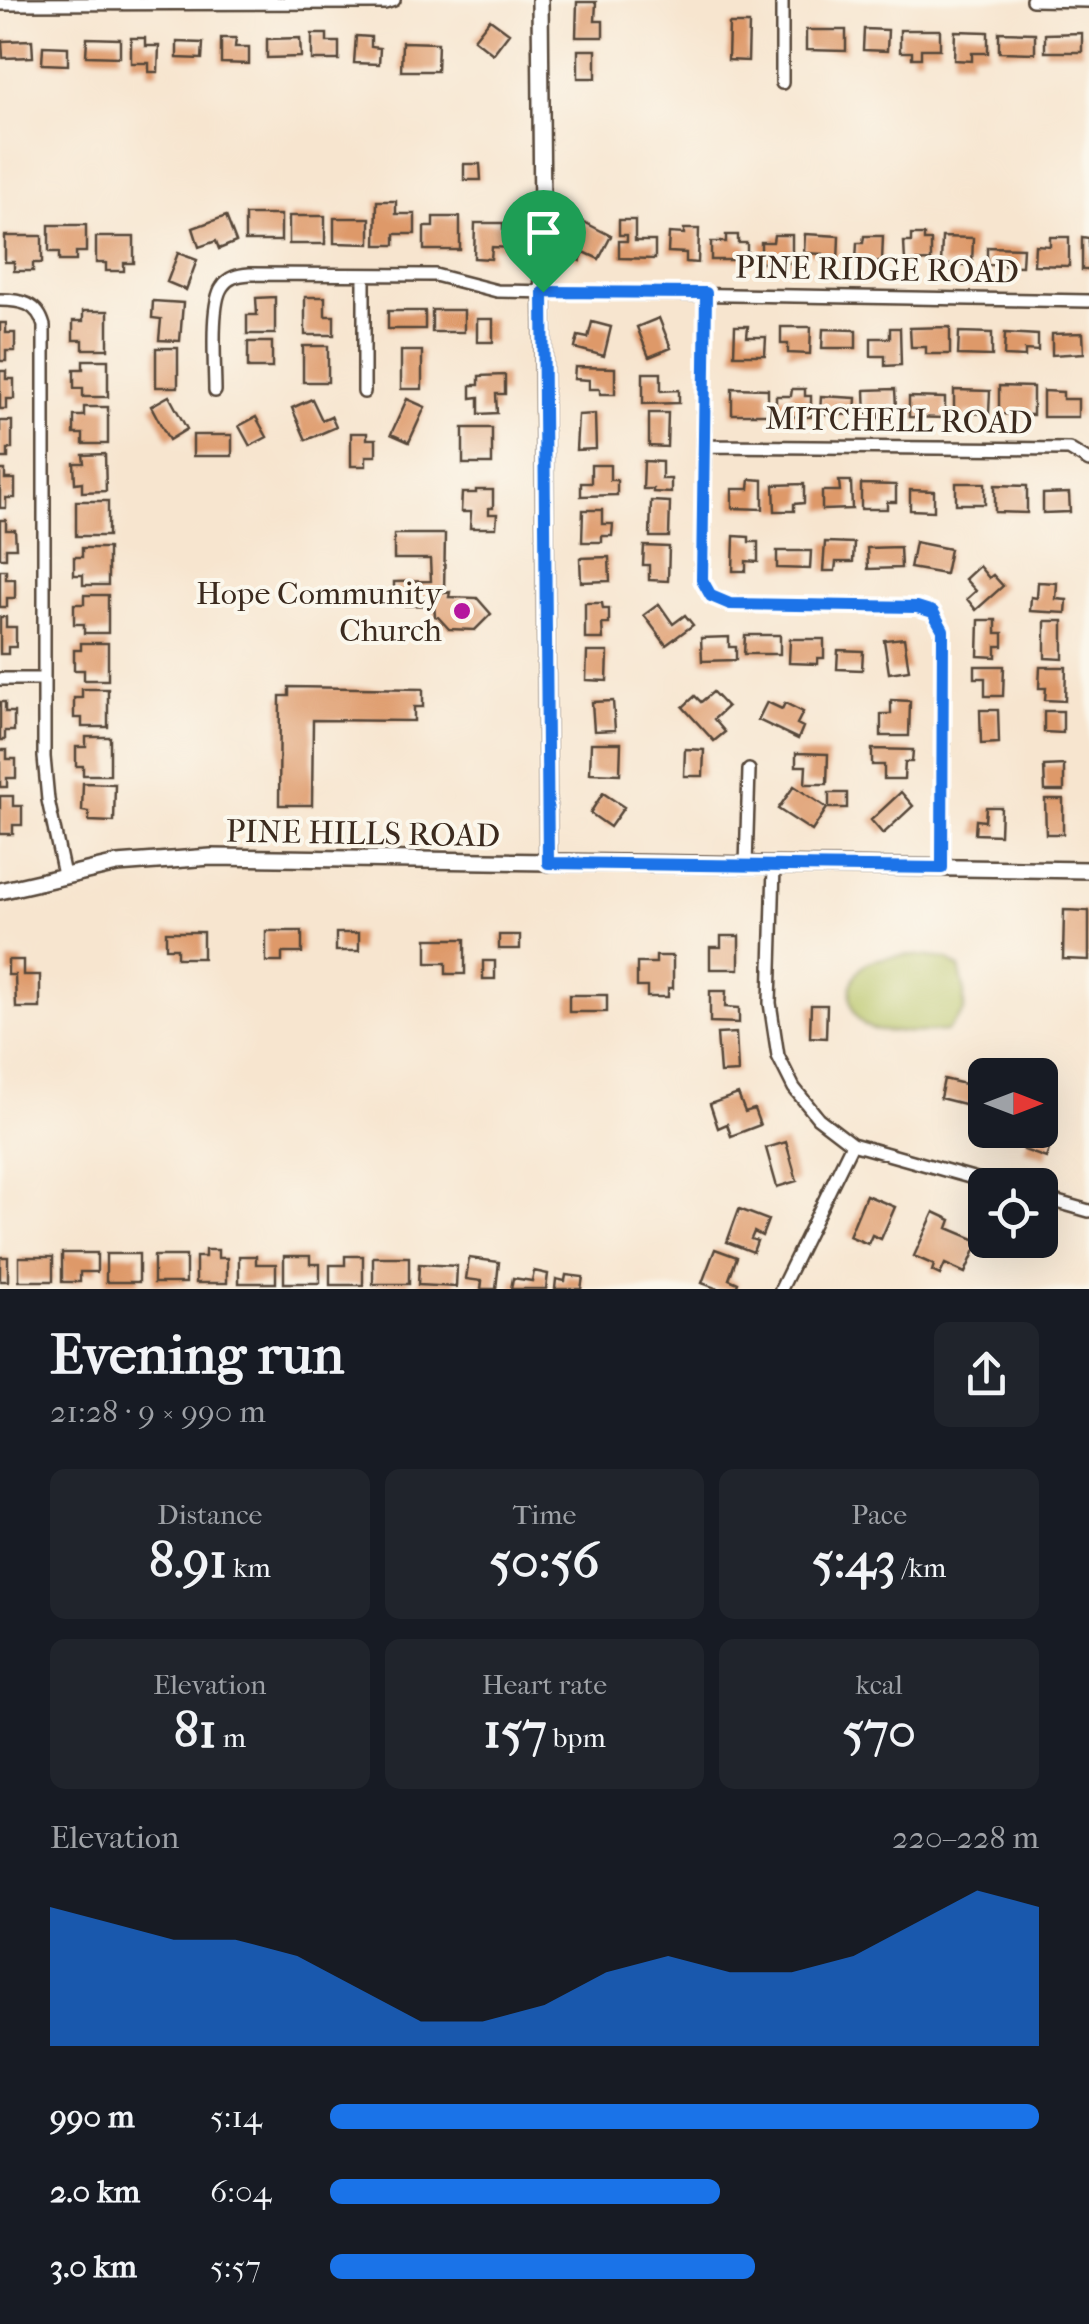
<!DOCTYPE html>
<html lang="en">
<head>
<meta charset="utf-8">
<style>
	:root { --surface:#171b24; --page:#20242c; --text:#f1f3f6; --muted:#9ea1a6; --accent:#1a73e8 }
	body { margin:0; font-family:"IM FELL French Canon",serif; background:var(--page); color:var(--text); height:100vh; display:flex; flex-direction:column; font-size:38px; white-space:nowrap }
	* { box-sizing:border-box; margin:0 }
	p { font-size:32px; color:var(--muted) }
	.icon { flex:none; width:55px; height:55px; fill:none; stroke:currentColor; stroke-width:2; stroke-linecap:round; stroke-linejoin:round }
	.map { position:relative; height:1289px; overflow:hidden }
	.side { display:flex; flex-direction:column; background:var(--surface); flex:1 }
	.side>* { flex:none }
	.needle { width:65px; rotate:90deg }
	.buttons { position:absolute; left:968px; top:1058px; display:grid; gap:20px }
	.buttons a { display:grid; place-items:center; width:90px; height:90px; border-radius:15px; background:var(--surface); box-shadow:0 10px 40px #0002; font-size:50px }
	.pin { position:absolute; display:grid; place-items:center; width:85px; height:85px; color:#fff; margin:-102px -42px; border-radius:50% 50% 50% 0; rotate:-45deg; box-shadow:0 0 10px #0007 }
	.pin .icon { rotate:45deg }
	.round { display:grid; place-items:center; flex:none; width:105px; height:105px; border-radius:15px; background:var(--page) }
	.summary { display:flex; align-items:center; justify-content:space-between; height:170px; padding:0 50px }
	h1 { font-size:55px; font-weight:700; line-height:75px }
	.metrics { display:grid; grid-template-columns:repeat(3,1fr); gap:15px; height:170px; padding:10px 50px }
	.metrics div { display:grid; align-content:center; border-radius:15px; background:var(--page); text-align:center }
	.metrics b { font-size:50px; font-weight:700 }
	.metrics small { font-size:28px; font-weight:400 }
	.metrics p { font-size:28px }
	.chart { height:280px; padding:20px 50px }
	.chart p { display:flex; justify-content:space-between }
	.chart svg { width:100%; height:180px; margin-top:10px; fill:var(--accent); opacity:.7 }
	ul { padding:0 50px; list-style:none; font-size:32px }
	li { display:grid; grid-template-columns:160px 120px 1fr; align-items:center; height:75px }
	li i { height:25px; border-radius:12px; background:var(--accent) }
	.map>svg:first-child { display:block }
	.green { fill:#b8c567; stroke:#7a7842; stroke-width:2.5 }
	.building { fill:#de9969 }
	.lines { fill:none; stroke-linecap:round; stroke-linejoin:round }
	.street-casing { stroke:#574639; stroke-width:16 }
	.secondary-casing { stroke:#574639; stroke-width:20 }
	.street { stroke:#fff; stroke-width:11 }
	.secondary { stroke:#fff; stroke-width:15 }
	.route-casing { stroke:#fff; stroke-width:20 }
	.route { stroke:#1a73e8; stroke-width:12 }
	.poi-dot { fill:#b5179e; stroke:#fbf7ec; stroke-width:4 }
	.labels { text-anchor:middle; stroke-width:8; stroke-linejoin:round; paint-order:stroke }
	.street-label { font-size:32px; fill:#3b2a1e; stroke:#fbf7ec }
	.poi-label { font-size:32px; fill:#3b2a1e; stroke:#fbf7ec; text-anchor:end }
</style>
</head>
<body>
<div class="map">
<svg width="1089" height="1289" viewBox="0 0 1089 1289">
	<rect width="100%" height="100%" fill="#fbf7ec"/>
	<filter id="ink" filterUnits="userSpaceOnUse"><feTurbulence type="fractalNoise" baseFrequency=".01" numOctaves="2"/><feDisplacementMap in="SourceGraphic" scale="20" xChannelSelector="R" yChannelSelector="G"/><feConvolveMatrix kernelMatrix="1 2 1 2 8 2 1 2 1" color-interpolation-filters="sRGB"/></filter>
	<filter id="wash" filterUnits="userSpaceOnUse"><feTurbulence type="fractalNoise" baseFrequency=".0048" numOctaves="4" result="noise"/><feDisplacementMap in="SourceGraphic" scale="40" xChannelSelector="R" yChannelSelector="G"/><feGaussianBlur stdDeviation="2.25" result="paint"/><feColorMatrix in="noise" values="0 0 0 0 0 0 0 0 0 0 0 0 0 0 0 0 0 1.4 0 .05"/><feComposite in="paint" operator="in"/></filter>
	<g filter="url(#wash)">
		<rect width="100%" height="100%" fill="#f7e5cf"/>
		<path class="green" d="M910,955L947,959L959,968L964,988V1011L947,1031C930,1032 882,1035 868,1027C846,1015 845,980 864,965C874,957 897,957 910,955Z"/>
		<g id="blocks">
			<path class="building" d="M577,2H596L595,21H603V37H576Z
				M490,19L509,33L493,54L474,39Z
				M729,24H749L748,61L728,60Z
				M864,29L888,30L887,51L863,50Z
				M806,30H846V51L806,50Z
				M900,30H940V49H921V58H912V52H900Z
				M955,31L988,32V53H972V61L954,60Z
				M999,32L1035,33V53L999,52Z
				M1082,33V52H1045V34Z
				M312,34H327V42H339V60H312Z
				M356,36L371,37V47L380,48L379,64L354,63Z
				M87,38L120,39V57L86,56Z
				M131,38H145V46H159L158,72H149V63H131Z
				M221,38H236L235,47H249V64L221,63Z
				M300,38L301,57L267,58V39Z
				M32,40L33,57L3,58L2,41Z
				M177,42L203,43L202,59L177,58Z
				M402,42L438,43L437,71H401Z
				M43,46L68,47V65L42,64Z
				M578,50H596V78H578Z
				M464,164H480L481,180H464Z
				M377,201H396V214H415V234H395V245H376Z
				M245,215H281V241H245Z
				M226,216L236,242L219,249L216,241L199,247L193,228Z
				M289,216H325V244H289Z
				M433,217H460V250H424V227H433Z
				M334,218H370V244L334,243Z
				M619,220H635V241H655V259L619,258V241H627V235H619Z
				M584,222L611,236L599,259L584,252L580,261L568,255Z
				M475,223H503V230H514L513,248L492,247L491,259L474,258Z
				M49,225H86V252H76V261H59V252H49Z
				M684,229H699L698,263L686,262V253L668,252L669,233L684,234Z
				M805,234L839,236L838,263L822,262L823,254L804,253Z
				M726,235H738V243H747V260H711V242H726Z
				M774,235H792V263H761V242H773Z
				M911,235H924V241H931V261L905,262L904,242H911Z
				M5,236H42V263H33V271H14V262H5Z
				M864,236H883L882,262L856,261L857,243H863Z
				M96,237H134V263H124V271H106V263H96Z
				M942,237L973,238L972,265H941Z
				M1050,237H1069V266L1034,265L1035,245L1050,246Z
				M1082,237L1089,238V270H1082Z
				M987,247L1023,248L1022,266L987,265Z
				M178,253L197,260L186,290L167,282Z
				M275,297V334H247V315H257L256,298Z
				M305,297H325V316H334V335H305Z
				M153,301L183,303L180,341L159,340L161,319L152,318Z
				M432,310H464V332H432Z
				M83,311H108V349H83V340H73V321H83Z
				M388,311H425V329H388Z
				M659,318L671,348L649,357L637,327Z
				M477,319H493V342H477Z
				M592,322L611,327L604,356L575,348L578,336L588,338Z
				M0,323H6V333H15V351H6V361H0Z
				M735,326H748L747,337H766L765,355H734Z
				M781,327H811L810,354L788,353V344H781Z
				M950,327V354H926V347H911L910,328Z
				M890,328H900L901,365L885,366V356H871V338H890Z
				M823,329L856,330V348H822Z
				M959,332L992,333V356L958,355Z
				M1005,333L1038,335V351L1025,350V357L1004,356Z
				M1083,333L1084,353L1052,355V334Z
				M248,342H272V368H248Z
				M303,346H328V382H303Z
				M156,348H178V387H156Z
				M401,351H422V389H401Z
				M83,360H108V397H83V388H74V369H83Z
				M575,367L615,368V394H600V389H589V380L574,379Z
				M0,371H6V379H14V399H6V409H0Z
				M643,373H661V391L679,390V403L643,404Z
				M505,375V394H496L497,413L479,414V397L471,398V385H479V376Z
				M999,386L1033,387V415L999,414Z
				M732,388L768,389V414H732Z
				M792,389H805V396H811V417L776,416V396H791Z
				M895,389L896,408H879V418H866L865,390Z
				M954,390L990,391L989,414L966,413V422H954Z
				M1043,391L1063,392V399H1078V417H1043Z
				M169,396L187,429L169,440L151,406Z
				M821,396L856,398L855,415L820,414Z
				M909,397L945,398V418L909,417Z
				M312,399L322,420L331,416L336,427L306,440L292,408Z
				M407,399L425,407L409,442L391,434Z
				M84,407H108V444H83V434H74V416H84Z
				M649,413H668L667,447L649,446Z
				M595,414L596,449L576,450L578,415Z
				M256,417L267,437L250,446L239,426Z
				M0,421H12V449H8V458H0Z
				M463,428H492V464H463Z
				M351,433H367V439H376V456H366V466H351Z
				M193,435H232V456H193Z
				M105,454L106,491L82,492V482L75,483L74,463H84L83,455Z
				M644,461L662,462V479H671V493L653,492V489H643Z
				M591,465H610V480H617V495L581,496V483H591Z
				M0,470H5V479H15V498H6V508H0Z
				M750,479L763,480V509L732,508V489H749Z
				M839,481H851L852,509L822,510V491H840Z
				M956,483H985V504H956Z
				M804,484V503L794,504V511H775L774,485Z
				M861,484L896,485V502H887V509H861Z
				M995,485L1027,486V513L995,512Z
				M476,490H493V508H489V514H497L496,528H470L471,512H461L462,493H476Z
				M910,490L934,491V511L910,510Z
				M1069,493L1070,512L1043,513V494Z
				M76,501H108V536H76Z
				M651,501L670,502L669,537H650Z
				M583,510H602V524H613L612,536H602V542H582Z
				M0,520H6V530H15L16,548H6V558H0Z
				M394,534H445L444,593L450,592L449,597L477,598L491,614L475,630L449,629L438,617L435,616L434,605L394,606V582L431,581L430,559H394Z
				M734,536L749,537V542H758V562L746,561V571H733Z
				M825,542L854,543L853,562H836L835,571H823Z
				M915,542L950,549L945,574L910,568Z
				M644,546L669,547L668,581L649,580V565H643Z
				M900,547L901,568L868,569L867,548Z
				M82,548H108V585H83V575H74V557H82Z
				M777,551H811L810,569L777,568Z
				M609,557L610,581L581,582L580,558Z
				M979,566L989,578L993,575L1003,586L976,610L967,599L976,591L965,579Z
				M0,570H6V579H15V598H7V607H0Z
				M1038,582L1057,583L1056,599L1067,600L1066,613L1030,611L1031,597L1037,598Z
				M84,595H108V633H84V624H74V604H84Z
				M585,603H602L603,609H609V624H602L603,639H585Z
				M659,604L673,624L685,615L693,625L666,645L644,615Z
				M0,617H6V627H16V647H8V654H0Z
				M979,620H996V633H1003V646H996V657L978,656Z
				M1045,621H1063V659L1045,658Z
				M745,635H780V654H744Z
				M729,637V647H736V660L702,661L701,638Z
				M904,638L909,670L889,673L884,640Z
				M790,639H824V658H818V664L789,663Z
				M81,643H108V680H84V670H74V650H81Z
				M838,650L863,651L862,670L837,669Z
				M587,652H608L607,681L586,680Z
				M975,666H1004L1003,696H985V678H975Z
				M1040,667H1066L1065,701L1045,700L1046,688H1039Z
				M289,687L423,689V707H414V721L313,720L312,805H279L280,696H289Z
				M82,689H108V727H82V718H74V698H82Z
				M713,692L727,707L714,719L725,732L714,741L683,707L695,696L701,702Z
				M891,700L910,701L909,736H881V714H891Z
				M613,701L615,730L594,731L592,702Z
				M0,702H5V712H14V731H5V740H0Z
				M767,702L782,709L785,703L803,712L797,724L803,727L798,739L758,720Z
				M980,710H998L999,743L981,744Z
				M1044,711H1063V733L1044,732Z
				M86,737H110V775H83V766H76V747H86Z
				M591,743H621L620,774L590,773Z
				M685,749L704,750L703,776H684Z
				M872,749L913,750L912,762H905L904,779H884V765H872Z
				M0,750H7V759H16V778H7V787H0Z
				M796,753L828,754L827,784H805L806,766H796Z
				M1064,765V791H1045L1044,766Z
				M83,783L115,784L114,822L89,821V812L82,811Z
				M794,786L827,808L812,831L778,809Z
				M901,792L913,806L883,834L871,820Z
				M603,793L624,807L610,827L590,813Z
				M829,793H847V808H829Z
				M0,796H13V806H22V825H13V834H0Z
				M1045,799H1063V834H1046Z
				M986,807H1001L1000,835L975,834L976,820L985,821Z
				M1064,910L1089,911V960L1063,959Z
				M266,931H302V953H282V962H266Z
				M166,932H203V958H177V948H166Z
				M336,933H359V951H336Z
				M499,935H520V949H499Z
				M721,936H739V969H710V947H721Z
				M427,939H465V974H446V963H427Z
				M656,956H673V988H668V997H647V987H637V963H656Z
				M8,960H23V975H40V1008H16L15,975H8Z
				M483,961H495V979H483Z
				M710,991H726L725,1007L739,1008V1023L710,1022Z
				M569,995H607V1012H569Z
				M811,1005H827L826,1038L810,1037Z
				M736,1033L738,1072L720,1073L717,1034Z
				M944,1079L977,1087L972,1106L940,1098Z
				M738,1094L745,1112L754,1109L760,1125L731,1136L727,1124L718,1128L710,1104Z
				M1045,1129L1055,1133L1046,1158L1024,1150L1029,1134L1042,1138Z
				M786,1142L797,1181L777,1187L766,1148Z
				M866,1195L895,1207L881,1239L872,1235L868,1244L849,1236Z
				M739,1209L768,1220L762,1236L754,1232L751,1239L757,1241L753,1252L727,1242Z
				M934,1212L951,1220L948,1228L979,1241L965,1273L945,1264L940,1275L932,1271L934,1265L914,1256Z
				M715,1249L737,1257L729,1279L738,1283L736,1289H718L702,1283Z
				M205,1250H218V1258H227V1283H196V1257H205Z
				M62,1253H97V1272H80V1282H62Z
				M106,1254H139V1282H106Z
				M154,1256H186V1283H154Z
				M239,1256H256V1264H276V1283H239Z
				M284,1256H310V1264H320V1283H284Z
				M345,1256H363V1285H330V1265H345Z
				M0,1257H8V1281H0Z
				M19,1257H53V1281H19Z
				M373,1257H409V1284H373Z
				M469,1258L499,1262L496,1289H481L482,1281L466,1279Z
				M419,1264L457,1266L456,1287L418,1285Z
				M534,1271L548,1274L546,1289H511L513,1278L532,1281Z
				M566,1275L583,1277L581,1289H555L556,1279L565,1281Z"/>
		</g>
	</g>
	<g filter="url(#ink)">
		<use href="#blocks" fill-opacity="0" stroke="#574639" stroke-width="2.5"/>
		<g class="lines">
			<g class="street-casing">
				<path id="street" d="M1032,0L1089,1
					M0,4L385,3L394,0
					M782,83V0
					M706,293L702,579L711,596L730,604L917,607L933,612L943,630V869
					M0,300C21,300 38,303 44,326V757L48,800L64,875
					M215,391C215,368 210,304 222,287C228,277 238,275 250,274L435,275L497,291L1089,301
					M364,392V275
					M704,446L1069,449L1089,461
					M0,679H44
					M746,865L749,770
					M774,866L770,1003L778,1056L794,1088L818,1118L852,1144L998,1185
					M1040,1197L1089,1211
					M781,1289L852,1144"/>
			</g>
			<g class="secondary-casing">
				<path id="secondary" d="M540,0L548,863
					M0,891L117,864L211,857L1089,870"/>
			</g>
			<use href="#street" class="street"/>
			<use href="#secondary" class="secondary"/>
		</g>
	</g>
	<g class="lines" filter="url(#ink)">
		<g class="route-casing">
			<path id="route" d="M543,292L706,293L702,580L711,596L730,604L917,607L933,612L943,630L942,868L548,863Z"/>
		</g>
		<use href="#route" class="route"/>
	</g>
	<circle class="poi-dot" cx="462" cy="611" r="10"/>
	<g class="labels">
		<g class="street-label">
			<text transform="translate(877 269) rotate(1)" y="11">PINE RIDGE ROAD</text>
			<text transform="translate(899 420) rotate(1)" y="11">MITCHELL ROAD</text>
			<text transform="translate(363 833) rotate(1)" y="11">PINE HILLS ROAD</text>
		</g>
		<g class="poi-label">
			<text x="442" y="604">Hope Community<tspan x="442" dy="37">Church</tspan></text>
		</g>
	</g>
</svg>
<div class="buttons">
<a><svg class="needle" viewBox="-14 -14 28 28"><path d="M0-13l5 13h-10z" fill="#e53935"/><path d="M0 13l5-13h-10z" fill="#9ea1a6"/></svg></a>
<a><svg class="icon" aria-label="locate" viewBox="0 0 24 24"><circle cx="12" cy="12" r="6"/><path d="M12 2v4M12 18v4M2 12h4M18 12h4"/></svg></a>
</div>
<div class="pin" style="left:543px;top:292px;background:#1e9e55"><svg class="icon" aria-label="arrive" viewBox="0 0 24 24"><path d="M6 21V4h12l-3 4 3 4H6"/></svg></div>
</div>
<section class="side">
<div class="summary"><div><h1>Evening run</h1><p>21:28 · 9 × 990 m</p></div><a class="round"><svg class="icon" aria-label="share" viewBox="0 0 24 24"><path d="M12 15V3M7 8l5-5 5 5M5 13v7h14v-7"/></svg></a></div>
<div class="metrics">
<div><p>Distance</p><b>8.91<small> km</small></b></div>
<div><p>Time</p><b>50:56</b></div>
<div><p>Pace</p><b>5:43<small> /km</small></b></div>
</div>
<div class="metrics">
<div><p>Elevation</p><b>81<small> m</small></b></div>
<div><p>Heart rate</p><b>157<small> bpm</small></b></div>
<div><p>kcal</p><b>570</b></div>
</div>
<div class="chart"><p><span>Elevation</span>220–228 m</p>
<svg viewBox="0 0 160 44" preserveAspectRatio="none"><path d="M0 44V10L10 14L20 18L30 18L40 22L50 30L60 38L70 38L80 34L90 26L100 22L110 26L120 26L130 22L140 14L150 6L160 10V44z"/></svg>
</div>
<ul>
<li><b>990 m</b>5:14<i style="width:100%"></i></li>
<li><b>2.0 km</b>6:04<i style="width:55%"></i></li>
<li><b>3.0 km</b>5:57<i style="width:60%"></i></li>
</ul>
</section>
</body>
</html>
